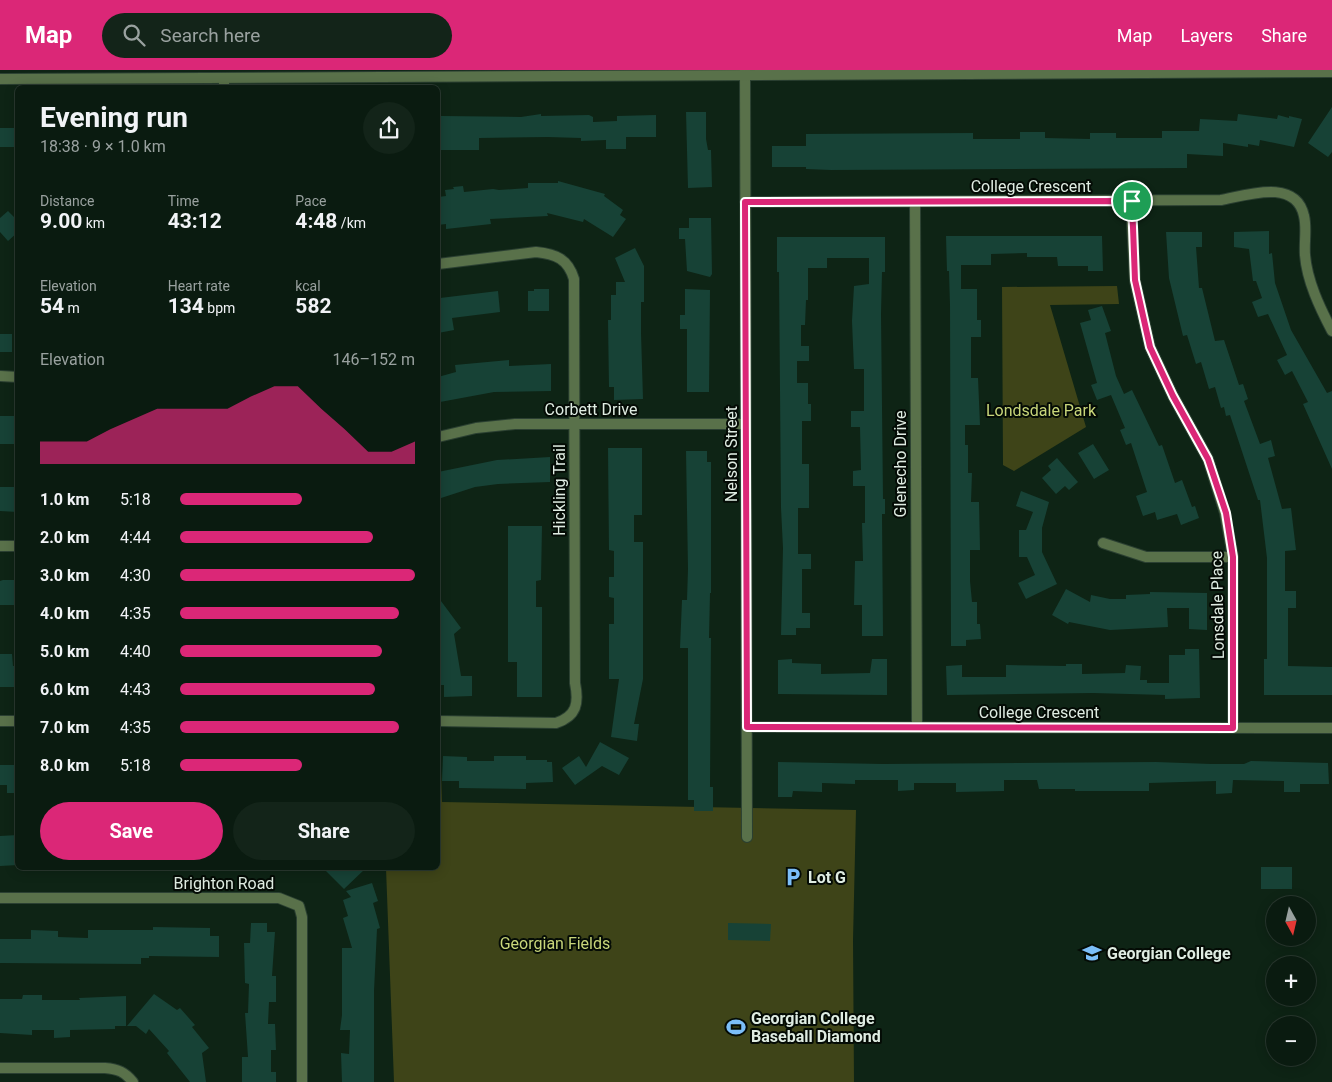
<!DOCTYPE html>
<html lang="en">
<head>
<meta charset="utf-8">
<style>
	:root { --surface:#0a1b10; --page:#132419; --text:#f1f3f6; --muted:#99a19f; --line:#2a3930; --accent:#db2777 }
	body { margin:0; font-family:Roboto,sans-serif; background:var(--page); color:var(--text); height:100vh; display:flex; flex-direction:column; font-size:19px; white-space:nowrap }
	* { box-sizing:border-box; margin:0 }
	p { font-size:16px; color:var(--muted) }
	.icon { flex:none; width:28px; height:28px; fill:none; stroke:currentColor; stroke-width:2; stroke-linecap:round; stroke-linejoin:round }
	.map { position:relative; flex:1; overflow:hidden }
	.drawer { position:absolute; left:15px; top:15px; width:425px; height:785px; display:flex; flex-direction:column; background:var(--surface); border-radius:8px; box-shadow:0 2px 12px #0003,0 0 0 1px var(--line) }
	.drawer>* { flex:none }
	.needle { width:32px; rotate:172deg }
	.fabs { position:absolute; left:1266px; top:826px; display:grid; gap:10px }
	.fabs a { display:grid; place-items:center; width:50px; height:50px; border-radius:50%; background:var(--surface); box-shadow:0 2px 12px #0003,0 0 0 1px var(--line); font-size:25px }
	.pin { position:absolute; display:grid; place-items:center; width:42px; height:42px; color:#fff; margin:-21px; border:2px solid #fff; border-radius:50%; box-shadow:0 1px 5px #0007 }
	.round { display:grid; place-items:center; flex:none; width:52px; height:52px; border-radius:26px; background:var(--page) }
	.headline { display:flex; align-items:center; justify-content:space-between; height:85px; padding:0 25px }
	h1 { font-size:28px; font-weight:700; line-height:38px }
	.figures { display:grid; grid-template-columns:repeat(3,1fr); gap:8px; height:85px; padding:5px 25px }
	.figures div { display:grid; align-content:center }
	.figures b { font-size:21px; font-weight:700 }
	.figures small { font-size:14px; font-weight:400 }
	.figures p { font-size:14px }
	.chart { height:140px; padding:10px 25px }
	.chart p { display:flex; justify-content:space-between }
	.chart svg { width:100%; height:90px; margin-top:5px; fill:var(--accent); opacity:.7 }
	.primary-button { display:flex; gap:10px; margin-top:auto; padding:10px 25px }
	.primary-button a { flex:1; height:58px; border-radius:30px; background:var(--accent); color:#fff; font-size:20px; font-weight:700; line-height:58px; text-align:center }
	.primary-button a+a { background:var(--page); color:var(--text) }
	ul { padding:0 25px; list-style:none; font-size:16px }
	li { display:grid; grid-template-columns:80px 60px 1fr; align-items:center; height:38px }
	li i { height:12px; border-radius:6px; background:var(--accent) }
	header { display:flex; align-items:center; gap:30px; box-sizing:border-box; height:70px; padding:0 25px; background:var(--accent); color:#fff }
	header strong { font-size:24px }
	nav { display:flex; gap:28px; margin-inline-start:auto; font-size:18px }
	.search { width:350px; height:45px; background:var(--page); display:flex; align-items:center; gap:12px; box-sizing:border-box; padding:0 18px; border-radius:28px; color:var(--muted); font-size:19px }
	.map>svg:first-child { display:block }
	.green { fill:#3e4418 }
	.building { fill:#174236 }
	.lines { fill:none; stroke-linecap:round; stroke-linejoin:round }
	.minor-casing { stroke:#2b4032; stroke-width:12 }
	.tertiary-casing { stroke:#2b4032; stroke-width:12 }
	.minor { stroke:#59714a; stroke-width:10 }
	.tertiary { stroke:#59714a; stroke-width:10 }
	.route-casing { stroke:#fff; stroke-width:10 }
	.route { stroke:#db2777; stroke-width:6 }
	.labels { text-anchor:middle; stroke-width:4; stroke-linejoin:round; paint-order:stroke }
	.street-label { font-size:16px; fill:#dfece2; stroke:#040b05 }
	.park-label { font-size:16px; fill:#c8d67a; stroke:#040b05 }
	.poi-label { font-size:16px; font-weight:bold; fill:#dfece2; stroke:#040b05; text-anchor:start }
</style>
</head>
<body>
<header>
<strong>Map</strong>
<div class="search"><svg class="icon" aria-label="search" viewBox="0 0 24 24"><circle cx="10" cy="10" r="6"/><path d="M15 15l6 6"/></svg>Search here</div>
<nav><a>Map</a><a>Layers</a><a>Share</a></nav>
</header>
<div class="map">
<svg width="1332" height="1012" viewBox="0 0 1332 1012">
	<rect width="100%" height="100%" fill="#0e2415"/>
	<path class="green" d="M1117,216L1119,234L1050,235L1086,357L1014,401L1003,395L1002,217Z
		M438,670H440L442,732L856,740L853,870L854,1012H394L386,798H438Z"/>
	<path class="building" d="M1332,37V82L1328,87L1308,73Z
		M686,42H706V69L708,80H711L712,117L688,118Z
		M541,44V46L589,45L593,47V52L617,51V46L656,45V67H626V79H606V70L581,71V68L548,67L479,68V80H438V52H441V46L521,47Z
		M1238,44L1277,49L1278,45L1289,48V46L1302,49L1294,77L1260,70L1259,76L1248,74V77L1223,73V86L1187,84V98L831,100L806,99V97H772V76H806V64L973,63V69H1020V62H1045V68L1090,69V63H1116V68H1162V61H1199L1200,49L1237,51Z
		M0,58H18V77H0Z
		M558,111L605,124L604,126L623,140L620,145L626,149L613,167L584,149L583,152L547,143L548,146L490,149L491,154L446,159V154L438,155V127L446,126L445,120L454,119L453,117L463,116L464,122L493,119L499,120L528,118V113H558Z
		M8,141L18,151V162L8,171L0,162V148Z
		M689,148H711L712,204L710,207L687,201L685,169H679V158H689Z
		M1269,161V184L1272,183L1275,213L1291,260L1327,323L1332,321V399L1303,334L1308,332L1292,301L1285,305L1277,290L1287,285L1268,244L1258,247L1252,232L1262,228L1256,211H1253L1249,179L1234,177V162Z
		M1166,162H1202V177H1196L1199,218H1202L1215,271L1224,270L1239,315L1243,314L1248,329L1244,331L1260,374L1271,370L1275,386L1268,388L1282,439L1291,438L1296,480L1285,481V521H1296V538H1288V596L1332,597V625H1264V589H1267V488L1260,430H1258L1230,345L1226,346L1224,337L1221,338L1215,317L1209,319L1201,292L1196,294L1187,265L1183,266L1169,208Z
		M946,166H1102L1103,201H1088V196H1058L1057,187H1027V183L991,184V195H961V219H977V250H981V267H971V308H978L980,355H965V375H968V403H972L971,432H979L980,480H970V511L972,532H977V554H980L981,569L966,570V576H951L950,235L949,201H947Z
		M777,167H885V202H882L881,244L883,429H885V444H882L883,566H862V535H854L855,491H863L862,453H865V416H853V401L861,400L860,357H851V341H864V299H854L852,251L854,216L869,214V188H827V198H808V230H806L805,255H801V276H809V291H797V313H808V334H811V351H802V394H809V438H798V484H811V499H802V543H810V558H796V565H781L783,478L781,438L779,202H777Z
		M635,178L644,196V232H641V263L643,329L614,330V317H609L608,250H611V225H616V212H625L615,188Z
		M534,219H549V241H528V221H534Z
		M685,219L710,220L709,322H687V259H680V245H685Z
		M498,221L500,242L452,248L454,260L438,263V234H441L440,228Z
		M1102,236L1111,261L1105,263L1116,306L1124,324L1132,320L1159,376L1162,375L1175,413L1182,410L1192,437L1195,436L1199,448L1181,455L1177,444L1157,450L1155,442L1143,446L1136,426L1147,422L1131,373L1126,375L1120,360L1125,358L1111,325L1097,330L1091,315L1097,313L1080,253L1091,250L1088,240Z
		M0,264H12V282H0Z
		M509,290V296L551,294V321L494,322L440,332L438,307L456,302L455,295Z
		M0,346H18V374H0Z
		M1093,374L1109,400L1094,409L1078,383Z
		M608,378H642V445H634V472H643V609L634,654H639L637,671L611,667L619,609H609V554H614V528L609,527V507H614V481L609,480Z
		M686,381H707V392H711V523H710L709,568H711L710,717H713V741H694V730H688V578H680L682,530H687L688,499Z
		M550,387V412L498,414L475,417L438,429V402L497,390Z
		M1057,388L1078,412L1069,420L1065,416L1056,424L1042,408L1051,400L1048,396Z
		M0,417H18V442L0,441Z
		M1021,421L1049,432L1042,458V482L1057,514L1026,529L1018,513L1035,505L1027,487H1019V460H1026L1033,442L1016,436Z
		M508,456H542L541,510L536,511V537H542V627H517V592H508Z
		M3,510H18V535H0V511Z
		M1066,519L1090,532L1091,525L1110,529H1126V525L1150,524V522L1207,523V560L1189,559V538H1167L1168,557L1110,560L1069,552L1068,554L1052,545Z
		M438,527L461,558L454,564L461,606H472V626L444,627V615H441L438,594Z
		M1185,579H1199L1200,628L1165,629V625L1093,623L947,625L946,596L962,595V607H1006V595L1066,596V594H1082V604L1125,603L1126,595L1141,596L1140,610H1147V613H1169V585H1185Z
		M0,584H12L13,596H18V617H0Z
		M792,589V593L821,594V604L870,603L872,589H887V625L778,624V590Z
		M600,672L629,688L619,705L602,696L575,715L562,698L579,686L586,697Z
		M443,686L467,687V691H494V686H526V690H547V692H552L553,712L526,713V719L459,718V711H442Z
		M1251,691L1328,693L1329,714H1300V722H1284V711L1233,710L1232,723L1216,724V711L1149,713V721H1075V719H1039L1037,710H1004V721L956,722V713H914V720L898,721V710H855V714L822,713V722L793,721L792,727H778V692L883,694L1156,692L1211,694H1244Z
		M0,695H18V723H7V715H0Z
		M18,765V795L0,796V766Z
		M1261,797H1292V819H1261Z
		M323,798H366L344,819Z
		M372,813L378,831L373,833L380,858L377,859L374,921V1012H342L341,983L349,984L350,960H340L342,945V878H352L343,848L348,846L343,830L351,827L346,821Z
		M251,853H267V862H275L272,906H276V932H269L268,954H275L276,980H271V1002H276V1012H242V987H248L245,943H248L249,914L245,913L244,873H250Z
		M728,853L771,854L770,871L728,870Z
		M153,857L210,858V866H219V887L149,886V888H141V894L0,893V869H31V860L58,861V867L88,868V860H153Z
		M154,924L177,940L180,938L195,955L192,957L209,978L202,983L206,1012H190L167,983L169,981L149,959L146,964L136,956H127Z
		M23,925H42V930H80L79,928L126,926V956H115V959L70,960V967L54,968V960H32V965L0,963V929H22Z"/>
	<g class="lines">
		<g class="minor-casing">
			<path id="minor" d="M745,0L747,767
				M224,8V18
				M1131,131L1135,211L1150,277L1173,326L1208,389L1225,443L1233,487V658
				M745,132L1221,130C1247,125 1296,108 1304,146C1307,158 1304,172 1305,185C1307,211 1320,238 1332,261
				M915,132L917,657
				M438,194L536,182C556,184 568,189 574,209L575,613C579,633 577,646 556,653L438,651
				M0,306L18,307
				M438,367L476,358L515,354H746
				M1103,473L1146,487H1233
				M0,476H18
				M0,651H18
				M747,657L1332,658
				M0,828H279L299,836L302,847V1012
				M0,998H105C118,999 125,1002 133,1012"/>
		</g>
		<g class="tertiary-casing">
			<path id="tertiary" d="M0,9L1332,2"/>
		</g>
		<use href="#minor" class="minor"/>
		<use href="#tertiary" class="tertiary"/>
	</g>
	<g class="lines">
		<g class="route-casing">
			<path id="route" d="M1132,131L1135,210L1150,277L1173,326L1208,389L1226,443L1233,487V658L747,657L745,132Z"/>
		</g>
		<use href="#route" class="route"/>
	</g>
	<defs>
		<g id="parking-bare" transform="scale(1.5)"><path d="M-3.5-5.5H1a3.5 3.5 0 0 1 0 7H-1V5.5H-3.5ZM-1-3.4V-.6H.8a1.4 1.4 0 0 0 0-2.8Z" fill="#7bbef8" stroke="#040b05" stroke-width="2.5" paint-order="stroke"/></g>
		<g id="university-bare" transform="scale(1.5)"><path d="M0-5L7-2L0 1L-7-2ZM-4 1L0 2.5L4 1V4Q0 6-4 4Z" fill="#7bbef8" stroke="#040b05" stroke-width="2.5" paint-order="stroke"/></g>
		<g id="stadium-bare" transform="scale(1.5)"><path d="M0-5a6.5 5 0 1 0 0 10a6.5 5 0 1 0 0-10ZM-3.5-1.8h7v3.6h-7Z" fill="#7bbef8" stroke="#040b05" stroke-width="2.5" paint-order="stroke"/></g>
	</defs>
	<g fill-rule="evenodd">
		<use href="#parking-bare" x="793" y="807"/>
		<use href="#university-bare" x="1092" y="883"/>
		<use href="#stadium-bare" x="736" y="957"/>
	</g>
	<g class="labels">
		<g class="street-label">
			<text x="1031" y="122">College Crescent</text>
			<text x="591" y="345">Corbett Drive</text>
			<text transform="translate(731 384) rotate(-90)" y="6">Nelson Street</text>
			<text transform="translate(900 394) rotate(-90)" y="6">Glenecho Drive</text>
			<text transform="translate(559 420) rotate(-90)" y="6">Hickling Trail</text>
			<text transform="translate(1217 535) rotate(-91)" y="6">Lonsdale Place</text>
			<text x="1039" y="648">College Crescent</text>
			<text x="224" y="819">Brighton Road</text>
		</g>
		<g class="park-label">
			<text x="1041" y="346">Londsdale Park</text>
			<text x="555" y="879">Georgian Fields</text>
		</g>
		<g class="poi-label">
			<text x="808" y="813">Lot G</text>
			<text x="1107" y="889">Georgian College</text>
			<text x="751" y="954">Georgian College<tspan x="751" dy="18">Baseball Diamond</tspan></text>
		</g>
	</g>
</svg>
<div class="fabs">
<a><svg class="needle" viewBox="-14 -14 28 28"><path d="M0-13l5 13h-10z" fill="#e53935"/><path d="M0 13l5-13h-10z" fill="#99a19f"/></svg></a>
<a>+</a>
<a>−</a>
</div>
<div class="pin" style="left:1132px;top:131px;background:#1e9e55"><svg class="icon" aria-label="arrive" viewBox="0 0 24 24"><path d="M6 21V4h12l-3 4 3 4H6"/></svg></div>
<section class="drawer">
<div class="headline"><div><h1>Evening run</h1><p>18:38 · 9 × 1.0 km</p></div><a class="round"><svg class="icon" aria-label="share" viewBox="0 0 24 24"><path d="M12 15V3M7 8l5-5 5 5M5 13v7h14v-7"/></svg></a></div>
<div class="figures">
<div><p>Distance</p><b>9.00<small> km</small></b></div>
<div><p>Time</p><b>43:12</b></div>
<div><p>Pace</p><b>4:48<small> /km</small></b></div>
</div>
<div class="figures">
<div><p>Elevation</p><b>54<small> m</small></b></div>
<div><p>Heart rate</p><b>134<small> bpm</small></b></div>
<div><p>kcal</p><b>582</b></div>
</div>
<div class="chart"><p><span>Elevation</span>146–152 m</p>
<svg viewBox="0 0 160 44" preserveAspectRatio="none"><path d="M0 44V33L10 33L20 33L30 27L40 22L50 17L60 17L70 17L80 17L90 11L100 6L110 6L120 17L130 27L140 38L150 38L160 33V44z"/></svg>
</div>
<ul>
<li><b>1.0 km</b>5:18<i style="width:52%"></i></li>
<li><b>2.0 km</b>4:44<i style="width:82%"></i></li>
<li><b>3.0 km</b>4:30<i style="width:100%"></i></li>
<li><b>4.0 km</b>4:35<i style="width:93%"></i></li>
<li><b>5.0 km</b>4:40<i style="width:86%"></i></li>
<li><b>6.0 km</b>4:43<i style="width:83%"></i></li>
<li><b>7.0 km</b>4:35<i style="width:93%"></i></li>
<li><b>8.0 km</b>5:18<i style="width:52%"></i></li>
</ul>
<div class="primary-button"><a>Save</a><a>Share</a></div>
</section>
</div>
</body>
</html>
